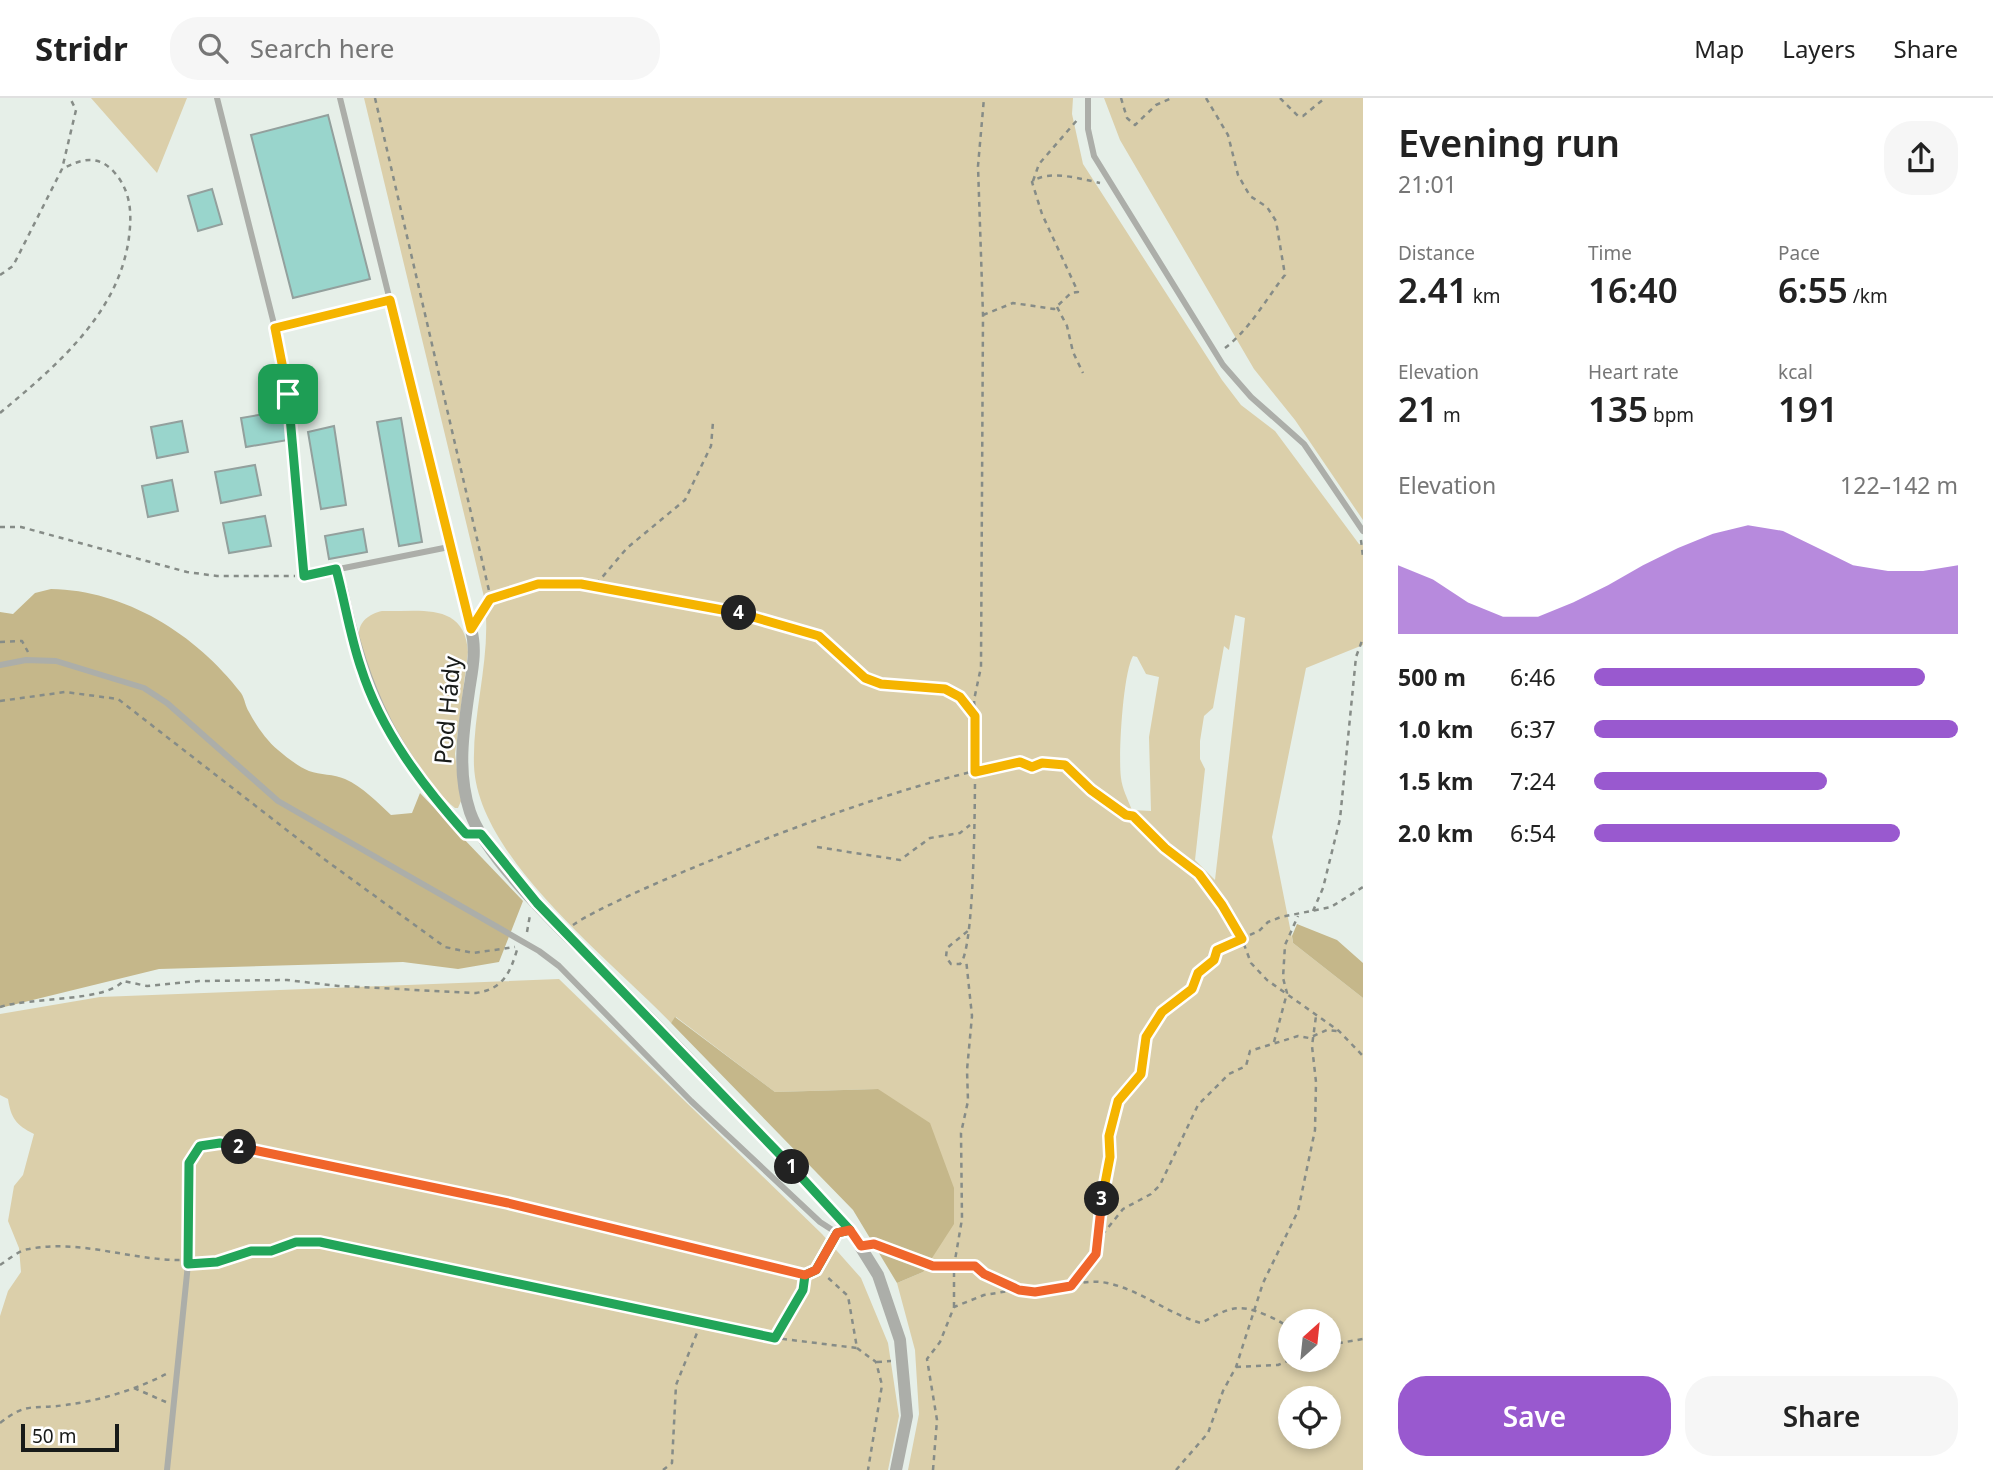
<!DOCTYPE html>
<html lang="en">
<head>
<meta charset="utf-8">
<style>
	:root { --surface:#fff; --page:#f6f6f6; --text:#222; --muted:#767676; --line:#e0e0e0; --accent:#9959cf }
	body { margin:0; font-family:"Noto Sans",sans-serif; background:var(--page); color:var(--text); height:100vh; display:flex; flex-direction:column; font-size:26px; white-space:nowrap }
	* { box-sizing:border-box; margin:0 }
	p { font-size:23px; color:var(--muted) }
	.icon { flex:none; width:38px; height:38px; fill:none; stroke:currentColor; stroke-width:2; stroke-linecap:round; stroke-linejoin:round }
	.map { position:relative; flex:1; overflow:hidden }
	.drawer { display:flex; flex-direction:column; background:var(--surface); width:630px }
	.drawer>* { flex:none }
	.needle { width:46px; rotate:27deg }
	.fabs { position:absolute; left:1278px; top:1211px; display:grid; gap:14px }
	.fabs a { display:grid; place-items:center; width:63px; height:63px; border-radius:50%; background:var(--surface); box-shadow:0 4px 10px #0003; font-size:35px }
	.scale { position:absolute; left:21px; bottom:18px; width:98px; box-sizing:border-box; padding-left:7px; border:4px solid #181b19; border-top:0; font-size:19px; line-height:24px; white-space:nowrap; color:#181b19; -webkit-text-stroke:5px #fff; paint-order:stroke }
	.pin { position:absolute; display:grid; place-items:center; width:60px; height:60px; color:#fff; margin:-30px; border-radius:14px; box-shadow:0 4px 10px #0006 }
	.km { position:absolute; width:35px; height:35px; margin:-18px; border-radius:50%; background:#222; color:#fff; font-size:19px; line-height:35px; text-align:center }
	.round { display:grid; place-items:center; flex:none; width:74px; height:74px; border-radius:28px; background:var(--page) }
	.headline { display:flex; align-items:center; justify-content:space-between; height:119px; padding:0 35px }
	h1 { font-size:38px; font-weight:600; line-height:52px }
	.stats { display:grid; grid-template-columns:repeat(3,1fr); gap:10px; height:119px; padding:7px 35px }
	.stats div { display:grid; align-content:center }
	.stats b { font-size:35px; font-weight:600 }
	.stats small { font-size:19px; font-weight:400 }
	.stats p { font-size:19px }
	.chart { height:196px; padding:14px 35px }
	.chart p { display:flex; justify-content:space-between }
	.chart svg { width:100%; height:126px; margin-top:7px; fill:var(--accent); opacity:.7 }
	.primary-button { display:flex; gap:14px; margin-top:auto; padding:14px 35px }
	.primary-button a { flex:1; height:80px; border-radius:28px; background:var(--accent); color:#fff; font-size:28px; font-weight:600; line-height:80px; text-align:center }
	.primary-button a+a { background:var(--page); color:var(--text) }
	ul { padding:0 35px; list-style:none; font-size:23px }
	li { display:grid; grid-template-columns:112px 84px 1fr; align-items:center; height:52px }
	li i { height:18px; border-radius:9px; background:var(--accent) }
	header { display:flex; align-items:center; gap:42px; box-sizing:border-box; height:98px; padding:0 35px; background:var(--surface); border-bottom:2px solid var(--line) }
	header strong { font-size:33px }
	nav { display:flex; gap:38px; margin-inline-start:auto; font-size:24px }
	.search { width:490px; height:63px; background:var(--page); display:flex; align-items:center; gap:18px; box-sizing:border-box; padding:0 24px; border-radius:28px; color:var(--muted); font-size:26px }
	main { display:flex; flex:1; min-height:0 }
	.map>svg:first-child { display:block }
	.green { fill:#dbcfaa; fill-rule:evenodd }
	.forest { fill:#c5b78a }
	.building { fill:#99d5cc; stroke:#93a09d; stroke-width:2 }
	.lines { fill:none; stroke-linecap:round; stroke-linejoin:round }
	.path { stroke:#868c87; stroke-width:2.5; stroke-dasharray:5 5; stroke-linecap:butt }
	.lane { stroke:#acaea9; stroke-width:6 }
	.street { stroke:#acaea9; stroke-width:12 }
	.split-1-casing { stroke:#fff; stroke-width:14 }
	.split-2-casing { stroke:#fff; stroke-width:14 }
	.split-3-casing { stroke:#fff; stroke-width:14 }
	.split-4-casing { stroke:#fff; stroke-width:14 }
	.split-5-casing { stroke:#fff; stroke-width:14 }
	.split-1 { stroke:#22a559; stroke-width:9 }
	.split-2 { stroke:#22a559; stroke-width:9 }
	.split-3 { stroke:#f0652b; stroke-width:9 }
	.split-4 { stroke:#f5b400; stroke-width:9 }
	.split-5 { stroke:#f5b400; stroke-width:9 }
	.labels { text-anchor:middle; stroke-width:5; stroke-linejoin:round; paint-order:stroke }
	.street-label { font-size:24px; fill:#181b19; stroke:#fff }
</style>
</head>
<body>
<header>
<strong>Stridr</strong>
<div class="search"><svg class="icon" aria-label="search" viewBox="0 0 24 24"><circle cx="10" cy="10" r="6"/><path d="M15 15l6 6"/></svg>Search here</div>
<nav><a>Map</a><a>Layers</a><a>Share</a></nav>
</header>
<main>
<div class="map">
<svg width="1363" height="1372" viewBox="0 0 1363 1372">
	<rect width="100%" height="100%" fill="#e6efe8"/>
	<path class="green" d="M91,0H187L157,75Z
		M364,0H1073L1072,16L1083,66L1222,282L1241,307L1275,333L1359,446L1363,447V547L1306,570L1272,739L1293,845L1363,900V1372H908L919,1316L915,1252L897,1185L923,1174L878,991L775,994L676,919L671,925C610,861 478,760 474,668C472,612 493,555 484,499ZM1235,517L1245,520L1215,782L1195,762L1205,671L1200,661V643L1204,618L1213,610L1224,548L1229,552ZM1133,558L1137,559L1146,576L1159,579L1149,639L1151,713L1132,712C1128,702 1122,690 1121,680C1118,658 1123,575 1133,558ZM1290,1223H1328V1262H1290ZM1290,1300H1328V1339H1290Z
		M1104,0H1363V422L1295,322L1254,271L1120,42Z
		M382,513C419,514 465,503 468,554L455,656L461,703L458,710H455C422,685 361,580 359,538C358,524 369,516 382,513Z
		M559,881L822,1136L861,1180L888,1245L899,1318L888,1372H0V1218L8,1193L21,1174L19,1150L8,1123L14,1088L23,1077L34,1036C16,1027 11,1020 8,1001L0,997V916L100,899Z"/>
	<path class="forest" d="M51,491C125,492 196,536 241,595C245,601 245,608 249,614C256,627 266,642 278,652C286,659 299,669 309,673C320,677 334,676 345,681C363,689 377,704 391,717L412,715L420,695L523,803L499,864L458,871L403,864L159,871L0,910V514L13,516L35,495Z
		M1297,826L1337,842L1363,865V900L1293,845L1292,838Z
		M675,919L775,994L878,991L930,1025L954,1090V1126L923,1174L897,1185L853,1112L671,925Z"/>
	<path class="building" d="M328,17L370,181L293,200L251,37Z
		M212,91L222,126L198,133L188,98Z
		M282,313L288,342L246,349L241,320Z
		M401,320L422,444L399,448L377,324Z
		M182,323L188,354L157,360L151,329Z
		M334,328L346,407L321,411L308,334Z
		M255,367L261,397L221,405L215,374Z
		M172,382L178,413L148,419L142,388Z
		M265,418L271,448L229,455L223,425Z
		M363,431L367,454L329,461L325,438Z"/>
	<g class="lines">
		<path class="path" d="M375,0L490,497L478,519
			M1121,0L1127,20L1135,27L1156,7L1172,0
			M1206,0L1228,37L1238,77L1250,98L1267,109L1276,123L1285,177C1266,201 1250,231 1225,250
			M1280,0L1298,18H1303L1325,0
			M1033,83L1039,66L1078,21
			M0,177L13,168L62,71L76,12L70,0
			M1057,209L1067,228L1073,254L1083,275
			M983,217L1013,205L1054,211L1071,195L1078,194L1042,116L1032,84C1047,71 1082,81 1100,85
			M289,306L303,470
			M0,315C56,268 119,216 129,139C132,115 131,93 114,74C98,56 81,61 62,71
			M0,429H21L187,474L217,478H295
			M1361,442L1363,459
			M585,486L599,483L627,450L685,402L711,348L713,324
			M490,501L538,486H581L730,513L819,538L865,580L881,586L945,591L960,599L975,618C975,654 977,851 960,866H951L946,859L947,850L969,832
			M0,544L22,543L28,554
			M0,603L65,594L118,601L324,761L445,849L473,855L515,849
			M975,618L974,602L981,569L983,217L978,68L984,0
			M817,749L900,762L930,740L960,735L970,727
			M1313,813L1323,790L1340,721L1356,559L1363,540
			M573,827C625,790 983,649 1032,669L1042,665L1064,667L1091,692L1120,713L1133,717L1165,750L1209,788L1242,841L1251,865L1267,882L1339,933L1363,958
			M527,834L530,817
			M0,909C30,899 106,904 123,883L147,888L199,883L287,882L338,888L476,895C503,891 510,875 517,852
			M1274,944L1287,895L1283,880L1285,847L1298,818
			M875,1146L906,1156L922,1166L975,1168C990,1175 1002,1189 1021,1192C1050,1197 1079,1179 1107,1185C1141,1192 1168,1216 1201,1225C1228,1211 1236,1204 1266,1217C1275,1221 1283,1224 1290,1232
			M1097,1146L1103,1106L1101,1095L1110,1059L1109,1038L1118,1003L1141,976L1146,939L1162,914L1192,891L1198,875L1214,862L1220,850L1259,833L1268,824L1281,819L1331,809L1363,789
			M0,1167C8,1162 19,1152 29,1151C80,1141 129,1162 180,1162
			M196,1167L235,1161L251,1153H271L296,1144H320L775,1240L857,1250L848,1198L825,1177
			M1071,1187L1096,1156L1103,1136L1123,1111L1151,1096L1160,1087L1198,1007L1229,976L1246,968L1250,953L1298,938L1309,940L1327,932L1337,933
			M954,1209V1168L962,1121L961,1035L968,1003L967,972L972,918L966,861
			M775,1240L805,1185
			M1328,1247L1363,1241
			M857,1250L876,1264L882,1287L868,1372
			M877,1264L891,1263
			M1236,1269L1278,1267L1290,1262
			M134,1290L166,1304
			M0,1325C28,1303 33,1312 65,1307C99,1303 138,1291 168,1275
			M663,1372L672,1365L676,1287L701,1225
			M933,1372L937,1322L927,1261L940,1244L954,1209L984,1197L1015,1192
			M1176,1372L1208,1335L1223,1293L1236,1269L1263,1185L1298,1113L1315,1032L1316,984L1312,948L1316,918"/>
		<path class="lane" d="M217,0L275,230L288,296
			M340,0L471,531
			M1088,0V31L1094,58L1223,267L1251,299L1304,346L1363,433
			M275,230L390,202
			M336,471L342,491
			M304,478L449,449
			M0,567L26,562L56,563L144,590L167,605L278,703L539,853L559,868L691,1003L820,1124L837,1135L848,1133
			M167,1372L188,1166L189,1065L200,1048L220,1045L508,1105L805,1177L816,1172L837,1135"/>
		<path class="street" d="M342,491C363,595 395,657 466,736H481
			M471,531C477,552 472,573 469,593C463,634 457,675 470,714C489,768 582,851 624,894C701,972 776,1052 850,1132L878,1177L900,1242L907,1318L896,1372"/>
	</g>
	<g class="lines">
		<g class="split-1-casing">
			<path id="split-1" d="M288,296L304,478L336,471C345,504 350,538 361,570C381,633 422,687 466,736H481L537,805L792,1069"/>
		</g>
		<g class="split-2-casing">
			<path id="split-2" d="M239,1049L220,1045L200,1048L189,1065L188,1166L217,1164L251,1153H271L296,1144H320L775,1240L803,1192L805,1177L816,1172L837,1135L850,1132L792,1069"/>
		</g>
		<g class="split-3-casing">
			<path id="split-3" d="M239,1049L508,1105L805,1177L816,1172L837,1135L850,1132L861,1148L874,1146L933,1168H975L984,1176L1019,1192L1035,1194L1071,1188L1096,1156L1102,1101"/>
		</g>
		<g class="split-4-casing">
			<path id="split-4" d="M739,515L819,538L865,580L881,586L945,591L960,599L975,618V674L1020,664L1032,669L1042,665L1065,667L1091,692L1126,717L1133,718L1165,750L1199,776L1222,807L1242,841L1217,852L1214,862L1198,875L1192,891L1162,914L1146,939L1141,976L1118,1003L1109,1038L1110,1059L1102,1101"/>
		</g>
		<g class="split-5-casing">
			<path id="split-5" d="M288,296L275,230L390,202L471,531L490,501L538,486H581L739,515"/>
		</g>
		<use href="#split-1" class="split-1"/>
		<use href="#split-2" class="split-2"/>
		<use href="#split-3" class="split-3"/>
		<use href="#split-4" class="split-4"/>
		<use href="#split-5" class="split-5"/>
	</g>
	<g class="labels">
		<g class="street-label">
			<text transform="translate(448 612) rotate(-85)" y="8">Pod Hády</text>
		</g>
	</g>
</svg>
<div class="fabs">
<a><svg class="needle" viewBox="-14 -14 28 28"><path d="M0-13l5 13h-10z" fill="#e53935"/><path d="M0 13l5-13h-10z" fill="#767676"/></svg></a>
<a><svg class="icon" aria-label="locate" viewBox="0 0 24 24"><circle cx="12" cy="12" r="6"/><path d="M12 2v4M12 18v4M2 12h4M18 12h4"/></svg></a>
</div>
<div class="scale">50 m</div>
<div class="pin" style="left:288px;top:296px;background:#1e9e55"><svg class="icon" aria-label="arrive" viewBox="0 0 24 24"><path d="M6 21V4h12l-3 4 3 4H6"/></svg></div>
<b class="km" style="left:792px;top:1069px">1</b>
<b class="km" style="left:239px;top:1049px">2</b>
<b class="km" style="left:1102px;top:1101px">3</b>
<b class="km" style="left:739px;top:515px">4</b>
</div>
<section class="drawer">
<div class="headline"><div><h1>Evening run</h1><p>21:01</p></div><a class="round"><svg class="icon" aria-label="share" viewBox="0 0 24 24"><path d="M12 15V3M7 8l5-5 5 5M5 13v7h14v-7"/></svg></a></div>
<div class="stats">
<div><p>Distance</p><b>2.41<small> km</small></b></div>
<div><p>Time</p><b>16:40</b></div>
<div><p>Pace</p><b>6:55<small> /km</small></b></div>
</div>
<div class="stats">
<div><p>Elevation</p><b>21<small> m</small></b></div>
<div><p>Heart rate</p><b>135<small> bpm</small></b></div>
<div><p>kcal</p><b>191</b></div>
</div>
<div class="chart"><p><span>Elevation</span>122–142 m</p>
<svg viewBox="0 0 160 44" preserveAspectRatio="none"><path d="M0 44V20L10 25L20 33L30 38L40 38L50 33L60 27L70 20L80 14L90 9L100 6L110 8L120 14L130 20L140 22L150 22L160 20V44z"/></svg>
</div>
<ul>
<li><b>500 m</b>6:46<i style="width:91%"></i></li>
<li><b>1.0 km</b>6:37<i style="width:100%"></i></li>
<li><b>1.5 km</b>7:24<i style="width:64%"></i></li>
<li><b>2.0 km</b>6:54<i style="width:84%"></i></li>
</ul>
<div class="primary-button"><a>Save</a><a>Share</a></div>
</section>
</main>
</body>
</html>
